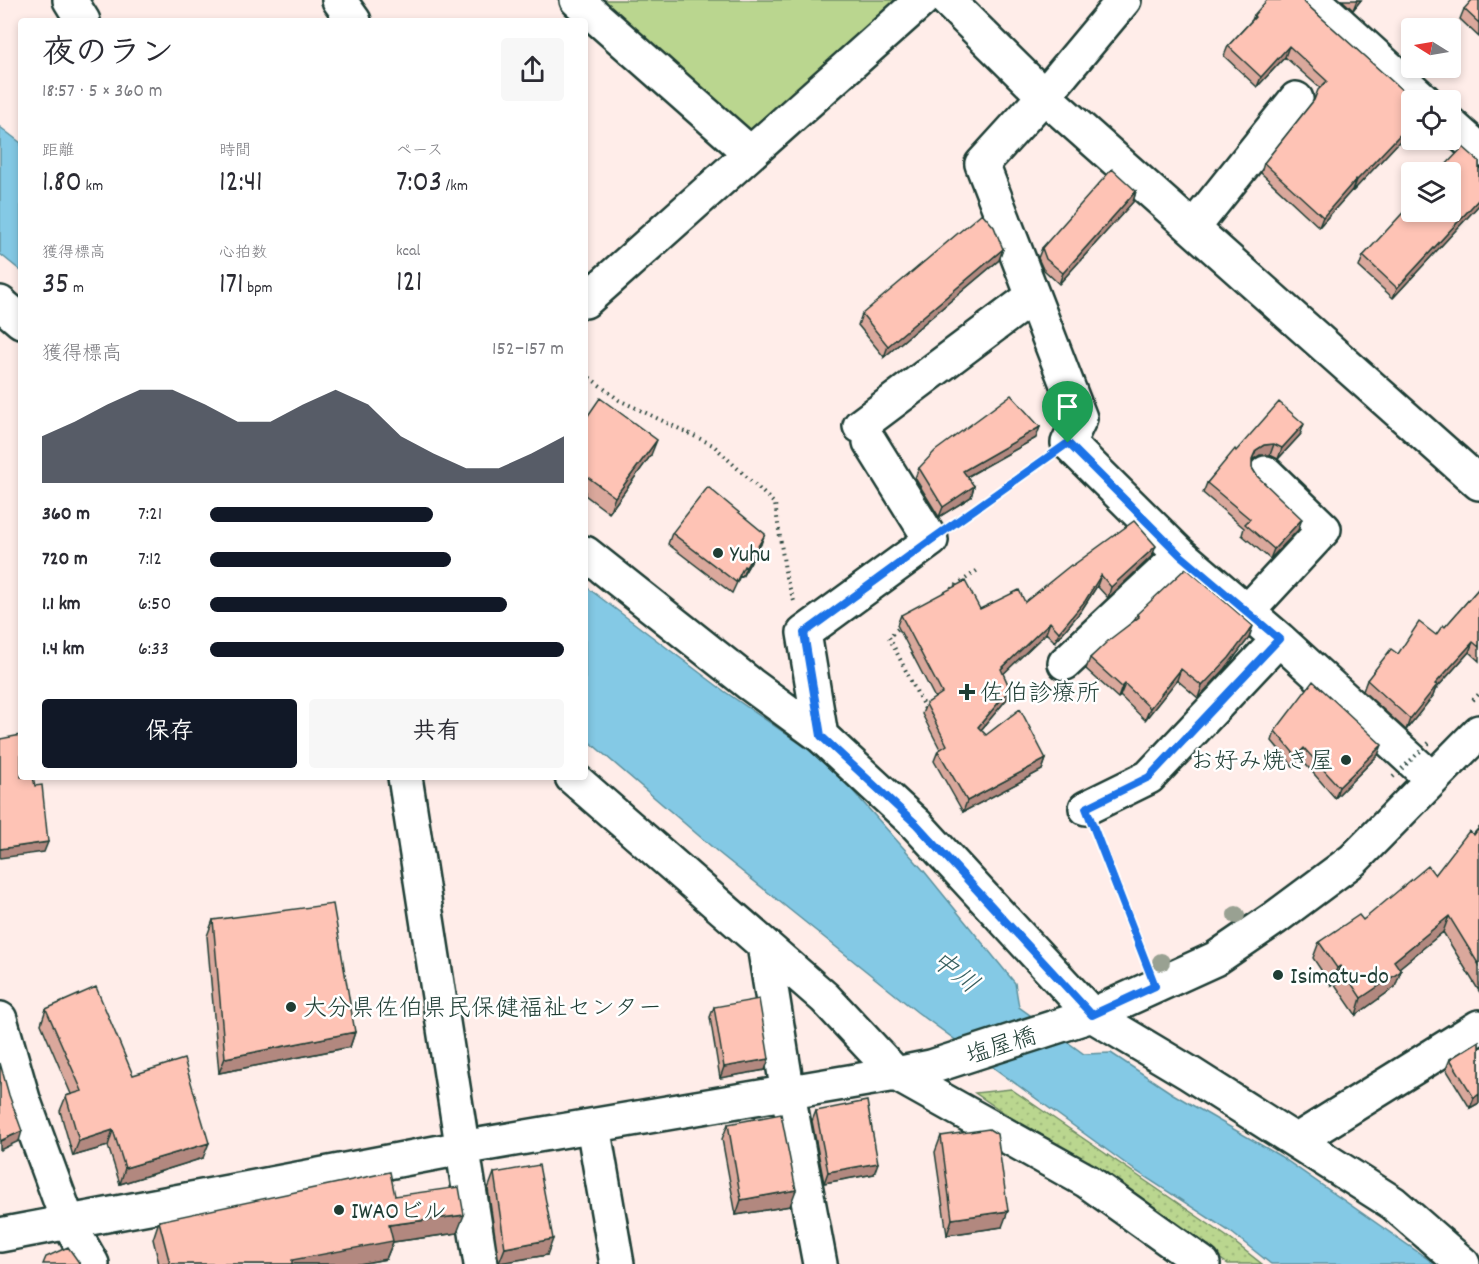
<!DOCTYPE html>
<html lang="ja">
<head>
<meta charset="utf-8">
<style>
	:root { --surface:#fff; --page:#f7f7f7; --text:#2b2b33; --muted:#7c7c81; --accent:#111827 }
	body { margin:0; font-family:Dekko,"Klee One",sans-serif; background:var(--page); color:var(--text); height:100vh; display:flex; flex-direction:column; font-size:22px; white-space:nowrap }
	* { box-sizing:border-box; margin:0 }
	p { font-size:20px; color:var(--muted) }
	.icon { flex:none; width:33px; height:33px; fill:none; stroke:currentColor; stroke-width:2; stroke-linecap:round; stroke-linejoin:round }
	.map { position:relative; flex:1; overflow:hidden }
	.panel { position:absolute; left:18px; top:18px; width:570px; height:762px; display:flex; flex-direction:column; background:var(--surface); border-radius:6px; box-shadow:0 3px 9px #0003 }
	.panel>* { flex:none }
	.needle { width:39px; rotate:281deg }
	.fabs { position:absolute; left:1401px; top:18px; display:grid; gap:12px }
	.fabs a { display:grid; place-items:center; width:60px; height:60px; border-radius:6px; background:var(--surface); box-shadow:0 3px 9px #0003; font-size:30px }
	.pin { position:absolute; display:grid; place-items:center; width:51px; height:51px; color:#fff; margin:-62px -26px; border-radius:50% 50% 50% 0; rotate:-45deg; box-shadow:0 0 6px #0007 }
	.pin .icon { rotate:45deg }
	.round { display:grid; place-items:center; flex:none; width:63px; height:63px; border-radius:6px; background:var(--page) }
	.overview { display:flex; align-items:center; justify-content:space-between; height:102px; padding:0 24px }
	h1 { font-size:33px; font-weight:600; line-height:45px }
	.figures { display:grid; grid-template-columns:repeat(3,1fr); gap:9px; height:102px; padding:6px 24px }
	.figures div { display:grid; align-content:center }
	.figures b { font-size:30px; font-weight:600 }
	.figures small { font-size:16px; font-weight:400 }
	.figures p { font-size:16px }
	.chart { height:168px; padding:12px 24px }
	.chart p { display:flex; justify-content:space-between }
	.chart svg { width:100%; height:108px; margin-top:6px; fill:var(--accent); opacity:.7 }
	.action { display:flex; gap:12px; margin-top:auto; padding:12px 24px }
	.action a { flex:1; height:69px; border-radius:6px; background:var(--accent); color:#fff; font-size:24px; font-weight:600; line-height:69px; text-align:center }
	.action a+a { background:var(--page); color:var(--text) }
	ul { padding:0 24px; list-style:none; font-size:20px }
	li { display:grid; grid-template-columns:96px 72px 1fr; align-items:center; height:45px }
	li i { height:15px; border-radius:8px; background:var(--accent) }
	.map>svg:first-child { display:block }
	.grass { fill:#bad68f; stroke:#6c8a62; stroke-width:1.5 }
	.park { fill:url(#park-dots); stroke:#6c8a62; stroke-width:1.5 }
	.water { fill:#84c9e5; stroke:#5c919e; stroke-width:1.5 }
	.lines { fill:none; stroke-linecap:round; stroke-linejoin:round }
	.minor-casing { stroke:#1f3d34; stroke-width:38 }
	.path { stroke:#1f3d34; stroke-width:4; stroke-dasharray:1.5 4.5; stroke-linecap:butt }
	.minor { stroke:#fff; stroke-width:33 }
	.path-bridge { stroke:#1f3d34; stroke-width:4; stroke-dasharray:1.5 4.5; stroke-linecap:butt }
	.tree { fill:#99a192 }
	.wall { fill:#daa89c; stroke:#1f3d34; stroke-width:1.5 }
	.shaded-wall { fill:#b2887f; stroke:#1f3d34; stroke-width:1.5 }
	.building { fill:#fec3b5; stroke:#1f3d34; stroke-width:1.5 }
	.route-casing { stroke:#fff; stroke-width:12 }
	.route { stroke:#1a73e8; stroke-width:8 }
	.poi-dot { fill:#1f3d34; stroke:#fff; stroke-width:2 }
	.labels { text-anchor:middle; stroke-width:5; stroke-linejoin:round; paint-order:stroke }
	.poi-label { font-size:24px; fill:#1f3d34; stroke:#fff; text-anchor:start }
	.street-label { font-size:24px; fill:#1f3d34; stroke:#fff }
	.water-label { font-size:26px; font-style:italic; fill:#386060; stroke:#fff }
</style>
</head>
<body>
<div class="map">
<svg width="1479" height="1264" viewBox="0 0 1479 1264">
	<defs>
		<pattern id="park-dots" width="8" height="8" patternUnits="userSpaceOnUse" patternTransform="scale(1.5)"><rect width="8" height="8" fill="#bad68f"/><path d="M2 2h.1M6 6h.1" fill="none" stroke="#9fb97c" stroke-width="1.8" stroke-linecap="round"/></pattern>
	</defs>
	<rect width="100%" height="100%" fill="#ffede9"/>
	<filter id="ink" filterUnits="userSpaceOnUse"><feTurbulence type="fractalNoise" baseFrequency=".0167" numOctaves="2"/><feDisplacementMap in="SourceGraphic" scale="12" xChannelSelector="R" yChannelSelector="G"/><feConvolveMatrix kernelMatrix="1 2 1 2 8 2 1 2 1" color-interpolation-filters="sRGB"/></filter>
	<g filter="url(#ink)">
		<path class="grass" d="M592,0H896L750,143Z"/>
		<path class="park" d="M1011,1089L1229,1238L1262,1264H1228L975,1093Z"/>
		<path class="water" d="M0,127L21,143V271L0,254Z
			M585,586L724,691L828,763L924,871L1015,983L1019,1007L1084,1054L1111,1053L1173,1094L1280,1156L1435,1264H1271L1232,1233L1133,1169L917,1012L719,853L585,738Z"/>
		<g class="lines">
			<g class="minor-casing">
				<path id="minor" d="M70,0L83,21
					M339,0L354,21
					M577,0L750,153
					M947,0L1044,96L1479,483
					M1124,0L1044,96L982,164L1080,418L1068,443L1181,555L1279,639L1432,779
					M1314,0L1424,100
					M1450,124L1479,150
					M1193,228L1296,99
					M585,301L922,0
					M0,303L21,321
					M860,426L1033,296
					M585,553L750,684L821,736L916,824L1092,1015L1189,1073L1393,1203L1463,1264
					M1247,612L1324,529L1266,473
					M1065,663L1181,555
					M821,736L804,633L931,540L870,442
					M405,777L460,1132L481,1264
					M572,777L825,998L896,1074L1087,1181L1203,1264
					M1086,808L1149,777L1279,639
					M764,945L788,1094L820,1264
					M0,1019L23,1099L68,1222L92,1264
					M593,1126L617,1264
					M1296,1141L1479,1027
					M0,1235L462,1148L896,1074L931,1067L1092,1015L1215,959L1275,918L1353,860L1479,732"/>
			</g>
			<path class="path" d="M585,374L619,400L713,445L775,504L786,577L794,601
				M956,522L1043,461
				M951,589L978,570
				M902,625L889,637L926,711
				M1473,700L1479,694
				M1097,836L1145,958"/>
			<use href="#minor" class="minor"/>
			<path class="path-bridge" d="M1393,777L1430,742"/>
		</g>
		<g class="tree">
			<circle cx="1236" cy="915" r="9"/>
			<circle cx="1161" cy="962" r="9"/>
		</g>
		<path class="wall" d="M1342,0H1361L1353,10Z
			M1479,0V37L1460,19L1464,9Z
			M1305,3L1412,100V128L1353,191L1352,190L1319,227L1261,173L1264,163L1314,100L1320,88L1285,57L1257,87L1224,56L1228,46L1252,20L1254,15Z
			M1479,161V205L1393,298L1359,267L1363,256Z
			M1136,191L1133,202L1059,284L1043,269L1038,258L1042,248Z
			M1003,249L999,260L884,357L858,325L862,314Z
			M585,416L651,455L609,513L585,495Z
			M1300,435L1278,459L1270,455H1260L1252,461V468L1257,476L1298,530L1270,559L1242,535L1244,528L1203,493L1207,483L1236,451Z
			M1036,438L967,477L974,486L971,497L939,517L915,478L919,468Z
			M672,533L761,544L742,577L740,576L732,593L668,544Z
			M1152,556L1108,598L1097,586L1081,611L1055,642L1046,633L1003,674L1010,689L1007,699L981,730L986,735L1046,759L1042,770L963,812L934,761L938,751L940,749L922,714L926,704L935,698L897,625L901,615L980,609L1025,602L1072,566Z
			M1479,588V661L1469,652L1435,690L1433,696L1406,730L1363,691L1367,680L1398,654L1436,635L1445,627Z
			M1137,614L1249,638L1225,669L1198,698L1177,680L1145,720L1120,696L1118,698L1086,669L1090,658L1134,621Z
			M1275,731L1378,755L1335,798L1300,758L1293,766L1272,741Z
			M1479,828V991L1443,932L1399,968L1395,987L1356,1015L1334,983L1331,985L1313,958L1319,942L1363,920L1435,875Z
			M213,920L355,1032L350,1047L219,1073L207,936Z
			M714,1007L765,1070L720,1078L710,1017Z
			M46,1009L133,1075L203,1158L120,1184L108,1146L73,1156L60,1111L66,1096L71,1094L41,1024Z
			M1479,1041V1103L1470,1108L1446,1069L1450,1059Z
			M816,1111L874,1174L824,1183L812,1121Z
			M728,1124L790,1206L736,1215L722,1139Z
			M941,1136L1002,1227L947,1235L935,1152Z
			M494,1173L547,1255L499,1263L488,1189Z
			M395,1196L457,1233L393,1242L386,1259L359,1264H159L153,1239L159,1221Z"/>
		<path class="shaded-wall" d="M1357,0H1361L1353,10Z
			M1289,46L1285,57L1257,87L1261,77Z
			M1412,122V128L1353,191L1357,180Z
			M1356,179L1352,190L1319,227L1323,217Z
			M1136,191L1133,202L1059,284L1063,273Z
			M1479,199V205L1393,298L1397,288Z
			M1003,249L999,260L884,357L888,346Z
			M1304,424L1300,435L1278,459L1282,448Z
			M1040,427L1036,438L959,481L963,471Z
			M657,440L651,455L609,513L615,497Z
			M1274,444L1270,455H1260L1252,460L1248,469L1256,450L1264,445Z
			M974,486L971,497L939,517L943,507Z
			M1302,519L1298,530L1270,559L1274,549Z
			M765,534L761,544L742,577L746,567Z
			M1156,546L1152,556L1108,598L1111,587Z
			M1101,575L1097,586L1081,611L1055,642L1059,632Z
			M1050,622L1046,633L997,680L1001,669Z
			M1253,626L1249,638L1225,669L1198,698L1202,686Z
			M1473,642L1469,652L1435,690L1433,696L1406,730L1410,719L1435,684Z
			M1181,669L1177,680L1145,720L1150,708Z
			M1125,684L1120,696L1118,698L1122,687Z
			M1010,689L1007,699L975,737L978,727Z
			M1382,745L1378,755L1335,798L1339,787Z
			M1304,748L1300,758L1293,766L1296,756Z
			M1046,759L1042,770L963,812L967,801Z
			M48,842L44,852L0,858V849Z
			M1449,916L1443,932L1388,977L1394,961Z
			M1340,966L1334,983L1331,985L1337,968Z
			M1401,971L1395,987L1356,1015L1361,998Z
			M355,1032L350,1047L219,1073L225,1058Z
			M769,1059L765,1070L720,1078L724,1067Z
			M1479,1094V1103L1470,1108L1474,1098Z
			M113,1130L108,1146L73,1156L79,1141Z
			M22,1131L19,1141L0,1150V1141Z
			M209,1143L203,1158L120,1184L125,1168Z
			M878,1163L874,1174L824,1183L828,1172Z
			M796,1190L790,1206L736,1215L741,1200Z
			M1008,1211L1002,1227L947,1235L952,1219Z
			M464,1215L457,1233L393,1242L386,1259L359,1264H290L292,1260L389,1225Z
			M553,1239L547,1255L499,1263L505,1248Z"/>
		<path class="building" d="M1267,0H1303L1305,3L1413,100H1412V122L1357,180L1356,179L1323,217L1264,163L1314,100L1318,90L1327,81L1289,46L1261,77L1228,46L1255,17L1254,15Z
			M1472,0H1479V23L1464,9Z
			M1463,147L1479,161V199L1397,288L1363,256L1412,203V212H1450V172H1439Z
			M1112,169L1136,191L1063,273L1046,259L1042,248Z
			M982,213L994,227L1003,249L888,346L862,314Z
			M1011,395L1040,427L963,471L974,486L943,507L919,468L935,451Z
			M600,398L657,440L615,497L585,475V416L587,417Z
			M1279,402L1304,424L1282,448L1274,444L1264,445L1256,450L1252,459V468L1257,476L1302,519L1274,549L1245,524L1250,519L1207,483L1235,449L1236,451Z
			M708,487L765,534L746,567L744,566L736,582L672,533Z
			M1134,521L1156,546L1111,587L1101,575L1085,601L1059,632L1050,622L1001,669L1010,689L978,727L986,735L1020,709L1046,759L967,801L938,751L947,745L926,704L942,693L901,615L965,581L980,609L1019,590L1025,602L1071,565L1072,566Z
			M1186,568L1253,626L1229,658L1202,686L1181,669L1150,708L1125,684L1122,687L1090,658L1109,640L1139,617L1137,614Z
			M1479,588V647L1473,642L1435,684L1437,685L1410,719L1367,680L1391,649L1398,654L1419,622L1436,635L1443,625L1445,627Z
			M1313,681L1382,745L1339,787L1304,748L1296,756L1275,731Z
			M21,735V777H33L35,786L42,785L48,842L0,849V739Z
			M1479,828V965L1449,916L1394,961L1401,971L1361,998L1340,966L1337,968L1319,942L1359,915L1363,920L1428,866L1435,875L1469,831L1474,835Z
			M333,904L355,1032L225,1058L213,920Z
			M96,987L133,1075L184,1059L209,1143L125,1168L113,1130L79,1141L66,1096L82,1091L46,1009Z
			M759,999L769,1059L724,1067L714,1007Z
			M1479,1041V1094L1474,1098L1450,1059Z
			M0,1063L9,1095L22,1131L0,1141Z
			M867,1101L878,1163L828,1172L816,1111Z
			M781,1114L796,1190L741,1200L728,1124Z
			M989,1129L997,1134L1008,1211L952,1219L941,1136Z
			M539,1165L553,1239L505,1248L494,1173Z
			M390,1172L395,1196L459,1187L464,1215L389,1225L393,1241L292,1260V1264H170L159,1221Z
			M68,1247L80,1264H43L46,1257Z"/>
	</g>
	<g class="lines" filter="url(#ink)">
		<g class="route-casing">
			<path id="route" d="M1068,443L1180,555L1279,639L1149,777L1086,808L1155,986L1092,1015L916,824L821,736L804,633L931,540Z"/>
		</g>
		<use href="#route" class="route"/>
	</g>
	<g class="poi-dot">
		<circle cx="718" cy="553" r="6"/>
		<path d="M964 683h6v6h6v6h-6v6h-6v-6h-6v-6h6z"/>
		<circle cx="1346" cy="760" r="6"/>
		<circle cx="1278" cy="975" r="6"/>
		<circle cx="291" cy="1007" r="6"/>
		<circle cx="339" cy="1210" r="6"/>
	</g>
	<g class="labels">
		<g class="poi-label">
			<text x="730" y="561">Yuhu</text>
			<text x="980" y="700">佐伯診療所</text>
			<text x="1334" y="768" text-anchor="end">お好み焼き屋</text>
			<text x="1290" y="983">Isimatu-do</text>
			<text x="303" y="1015">大分県佐伯県民保健福祉センター</text>
			<text x="351" y="1218">IWAOビル</text>
		</g>
		<g class="street-label">
			<text transform="translate(1001 1045) rotate(-18)" y="8">塩屋橋</text>
		</g>
		<g class="water-label">
			<text transform="translate(956 971) rotate(38)" y="9">中川</text>
		</g>
	</g>
</svg>
<div class="fabs">
<a><svg class="needle" viewBox="-14 -14 28 28"><path d="M0-13l5 13h-10z" fill="#e53935"/><path d="M0 13l5-13h-10z" fill="#7c7c81"/></svg></a>
<a><svg class="icon" aria-label="locate" viewBox="0 0 24 24"><circle cx="12" cy="12" r="6"/><path d="M12 2v4M12 18v4M2 12h4M18 12h4"/></svg></a>
<a><svg class="icon" aria-label="layers" viewBox="0 0 24 24"><path d="M12 4l9 5-9 5-9-5zM3 14l9 5 9-5"/></svg></a>
</div>
<div class="pin" style="left:1068px;top:443px;background:#1e9e55"><svg class="icon" aria-label="arrive" viewBox="0 0 24 24"><path d="M6 21V4h12l-3 4 3 4H6"/></svg></div>
<section class="panel">
<div class="overview"><div><h1>夜のラン</h1><p>18:57 · 5 × 360 m</p></div><a class="round"><svg class="icon" aria-label="share" viewBox="0 0 24 24"><path d="M12 15V3M7 8l5-5 5 5M5 13v7h14v-7"/></svg></a></div>
<div class="figures">
<div><p>距離</p><b>1.80<small> km</small></b></div>
<div><p>時間</p><b>12:41</b></div>
<div><p>ペース</p><b>7:03<small> /km</small></b></div>
</div>
<div class="figures">
<div><p>獲得標高</p><b>35<small> m</small></b></div>
<div><p>心拍数</p><b>171<small> bpm</small></b></div>
<div><p>kcal</p><b>121</b></div>
</div>
<div class="chart"><p><span>獲得標高</span>152–157 m</p>
<svg viewBox="0 0 160 44" preserveAspectRatio="none"><path d="M0 44V25L10 19L20 12L30 6L40 6L50 12L60 19L70 19L80 12L90 6L100 12L110 25L120 32L130 38L140 38L150 32L160 25V44z"/></svg>
</div>
<ul>
<li><b>360 m</b>7:21<i style="width:63%"></i></li>
<li><b>720 m</b>7:12<i style="width:68%"></i></li>
<li><b>1.1 km</b>6:50<i style="width:84%"></i></li>
<li><b>1.4 km</b>6:33<i style="width:100%"></i></li>
</ul>
<div class="action"><a>保存</a><a>共有</a></div>
</section>
</div>
</body>
</html>
